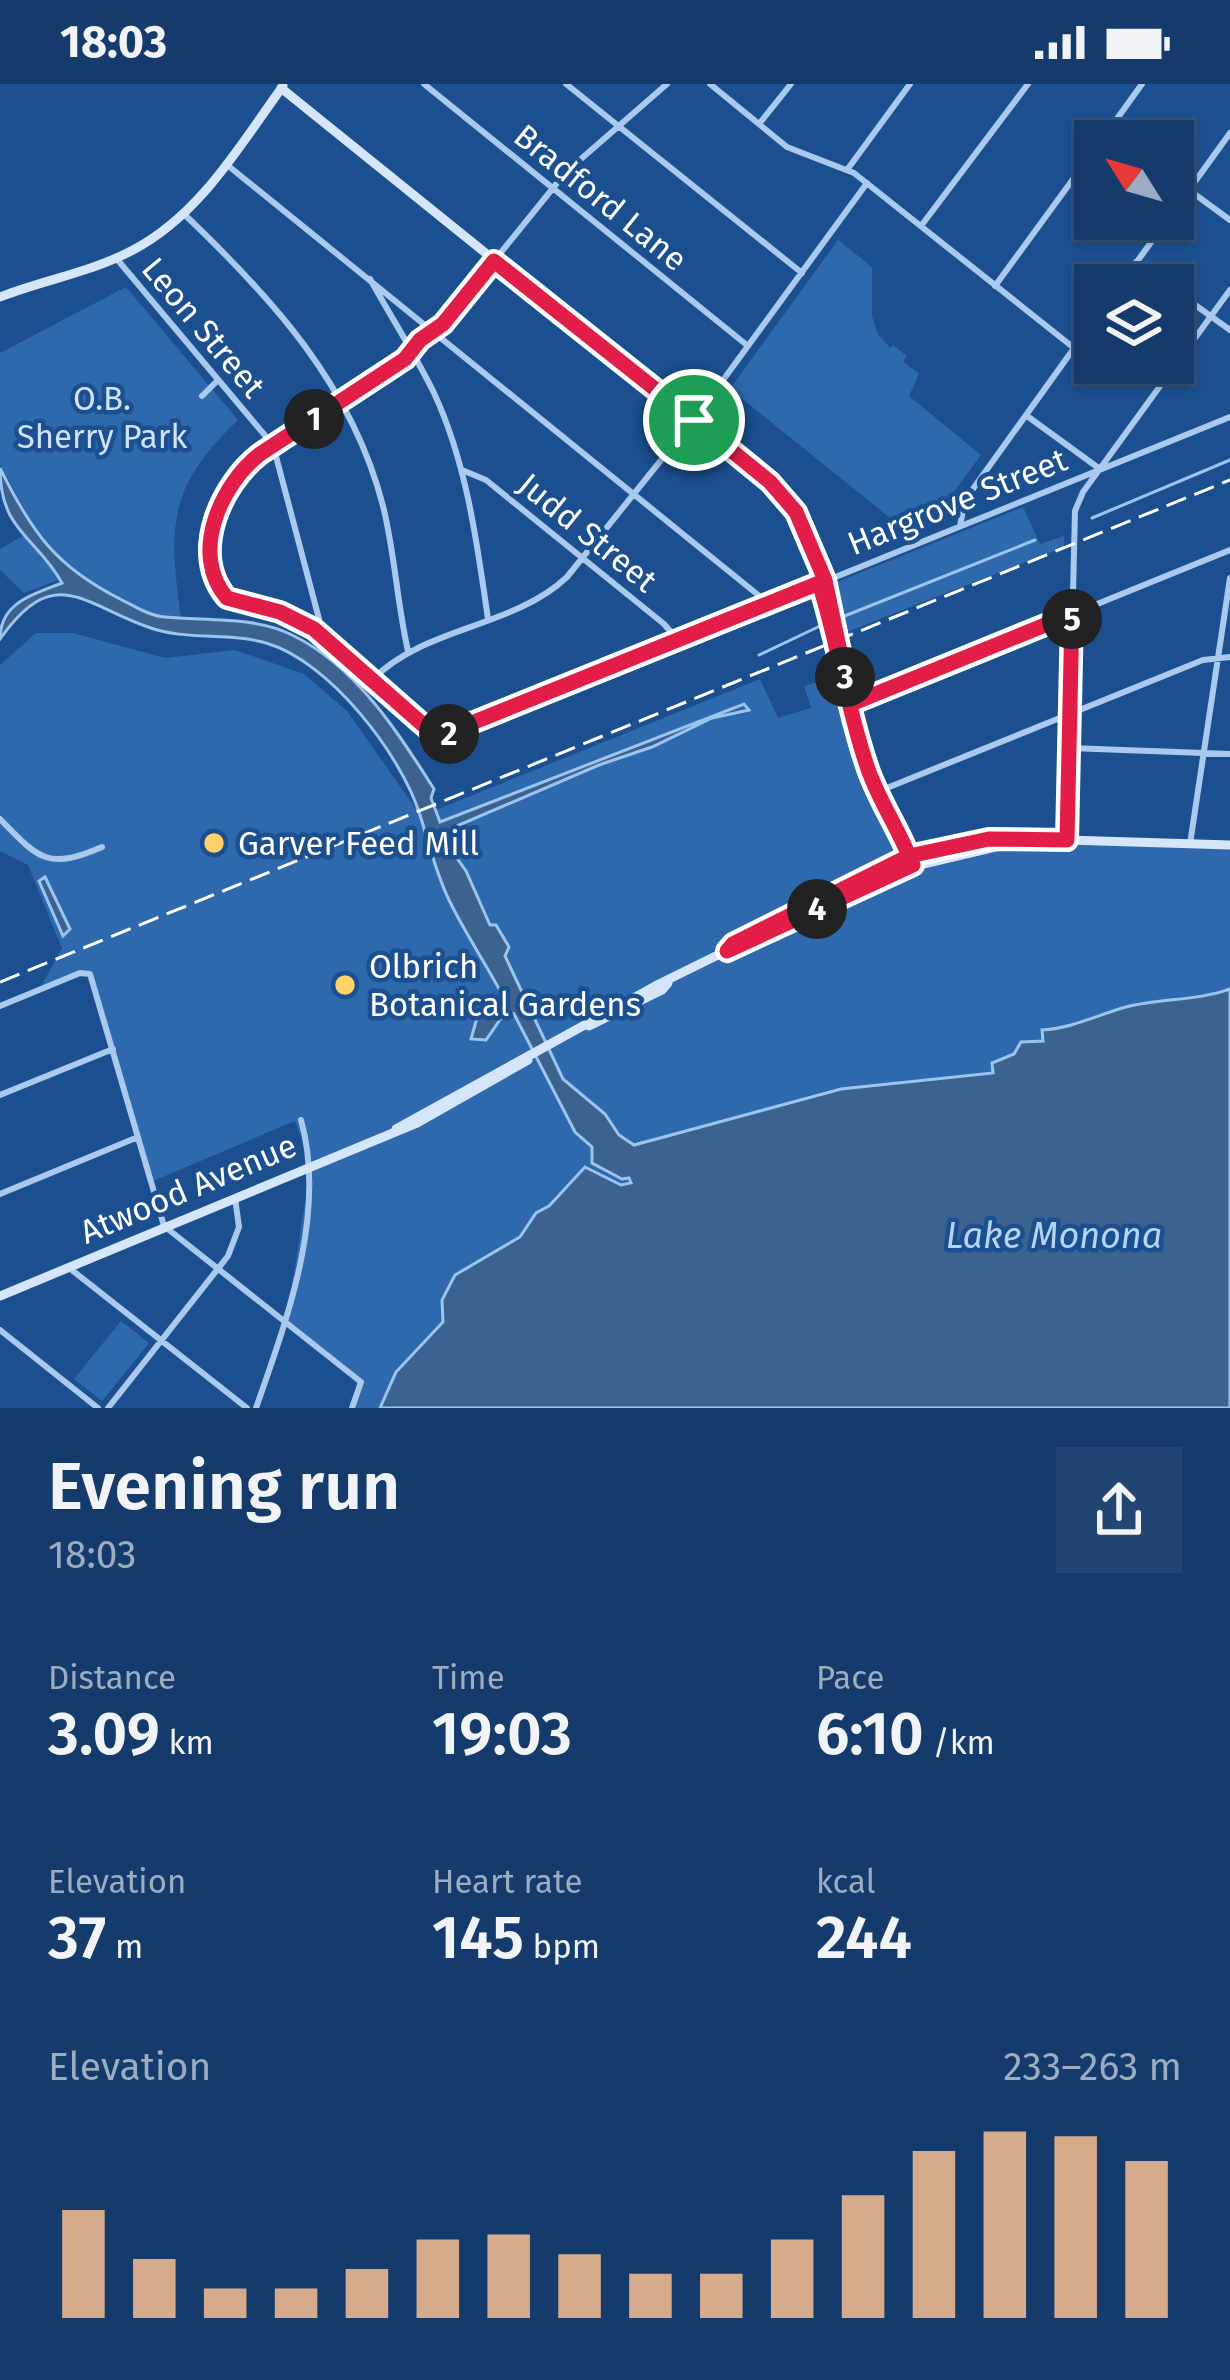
<!DOCTYPE html>
<html lang="en">
<head>
<meta charset="utf-8">
<style>
	:root { --surface:#143b6b; --page:#214673; --text:#f1f3f6; --muted:#9dadc1; --line:#33557e; --accent:#d6ab8b }
	body { margin:0; font-family:"Fira Sans",sans-serif; background:var(--page); color:var(--text); height:100vh; display:flex; flex-direction:column; font-size:45px; white-space:nowrap }
	* { box-sizing:border-box; margin:0 }
	p { font-size:39px; color:var(--muted) }
	.icon { flex:none; width:66px; height:66px; fill:none; stroke:currentColor; stroke-width:2; stroke-linecap:round; stroke-linejoin:round }
	.map { position:relative; height:1324px; overflow:hidden }
	.drawer { display:flex; flex-direction:column; background:var(--surface); flex:1 }
	.drawer>* { flex:none }
	.needle { width:78px; rotate:307deg }
	.fabs { position:absolute; left:1074px; top:36px; display:grid; gap:24px }
	.fabs a { display:grid; place-items:center; width:120px; height:120px; border-radius:0px; background:var(--surface); box-shadow:0 3px 9px #0004,0 0 0 3px var(--line); font-size:60px }
	.pin { position:absolute; display:grid; place-items:center; width:102px; height:102px; color:#fff; margin:-51px; border:6px solid #fff; border-radius:50%; box-shadow:0 3px 12px #0007 }
	.km { position:absolute; width:60px; height:60px; margin:-30px; border-radius:50%; background:#222; color:#fff; font-size:33px; line-height:60px; text-align:center }
	.round { display:grid; place-items:center; flex:none; width:126px; height:126px; border-radius:0px; background:var(--page) }
	.summary { display:flex; align-items:center; justify-content:space-between; height:204px; padding:0 48px }
	h1 { font-size:66px; font-weight:600; line-height:90px }
	.metrics { display:grid; grid-template-columns:repeat(3,1fr); gap:18px; height:204px; padding:12px 48px }
	.metrics div { display:grid; align-content:center }
	.metrics b { font-size:60px; font-weight:600 }
	.metrics small { font-size:33px; font-weight:400 }
	.metrics p { font-size:33px }
	.chart { height:336px; padding:24px 48px }
	.chart p { display:flex; justify-content:space-between }
	.chart svg { width:100%; height:216px; margin-top:12px; stroke:var(--accent); stroke-width:6 }
	.status { display:flex; justify-content:space-between; align-items:center; height:84px; padding:0 60px; background:var(--surface); direction:ltr }
	.status svg { height:33px; fill:currentColor }
	.map>svg:first-child { display:block }
	.green { fill:#2e69ad }
	.water { fill:#3c6290; stroke:#9cc4f0; stroke-width:3 }
	.lines { fill:none; stroke-linecap:round; stroke-linejoin:round }
	.stream { stroke:#9cc4f0; stroke-width:3 }
	.street { stroke:#a9c9ee; stroke-width:6 }
	.secondary { stroke:#d6e6fa; stroke-width:9 }
	.rail { stroke:#fff; stroke-width:3; stroke-dasharray:21 9; stroke-linecap:butt }
	.route-casing { stroke:#fff; stroke-width:24 }
	.route { stroke:#e11d48; stroke-width:15 }
	.poi-dot { fill:#ffd166; stroke:#1b4f8f; stroke-width:4.5 }
	.labels { text-anchor:middle; stroke-width:9; stroke-linejoin:round; paint-order:stroke }
	.street-label { font-size:33px; fill:#fff; stroke:#1b4f8f }
	.park-label { font-size:33px; fill:#cfe3fa; stroke:#1b4f8f }
	.poi-label { font-size:33px; fill:#fff; stroke:#1b4f8f; text-anchor:start }
	.water-label { font-size:36px; font-style:italic; fill:#b5d3f5; stroke:#1b4f8f }
</style>
</head>
<body>
<div class="status"><b>18:03</b><svg viewBox="0 0 49 12"><path d="M0 12V9h3v3zM5 12V6h3v6zM10 12V3h3v9zM15 12V0h3v12zM26 1h20v11H26zM47 4h2v5h-2z"/></svg></div>
<div class="map">
<svg width="1230" height="1324" viewBox="0 0 1230 1324">
	<rect width="100%" height="100%" fill="#1b4f8f"/>
	<path class="green" d="M838,156L872,183V232L878,250L890,264L893,261L907,272L903,277L919,290L909,312L981,371L929,442L910,450L730,305Z
		M126,203L238,336C168,403 168,442 181,534L157,533L69,492L24,509L0,486V465L35,445L0,380V269Z
		M1023,423L1040,460L1064,452V463L839,551L829,506L832,500Z
		M36,549H73L165,574L235,566L304,590L347,627L421,732L760,595L778,634L811,624L804,602L839,592L862,687L906,787L1013,757L1230,761V905C1198,917 1161,914 1127,923C1097,931 1074,944 1043,946V958L1014,970L994,989L841,1005L734,1033L629,1093L631,1099L621,1101L589,1083L554,1113L550,1122L536,1129L520,1153L454,1191L442,1216L443,1238L396,1288L380,1324H352L360,1298L286,1239L311,1081L295,1037L151,1098L93,895L83,888L39,906L62,864L28,781L0,767V581Z
		M121,1237L149,1259L102,1317L74,1295Z"/>
	<path class="water" d="M0,384C32,449 56,483 122,516C136,523 150,532 165,533C205,537 255,532 292,551C356,582 398,648 434,705L431,714L440,738L744,620L749,626L712,634L652,663L599,681L443,748L444,756L466,787L490,841H496L509,863L505,872L563,995L605,1030L619,1051L634,1061L841,1005L993,989L992,979L1014,970L1021,958L1043,957L1042,946C1073,944 1097,931 1126,923C1160,914 1198,917 1230,905V1324H380L396,1288L443,1238L442,1216L455,1191L520,1153L536,1129L549,1122L585,1083L621,1101L631,1099L629,1094L622,1095L592,1079V1063L575,1048L514,930L506,927L486,956L471,955L477,934L500,920L503,912C486,880 465,849 449,816C436,789 429,760 420,731C401,670 329,577 266,559C228,548 185,557 148,543C81,519 54,479 0,555C0,518 34,510 62,499C37,453 0,448 0,384Z
		M45,793L70,845L63,852L39,797Z"/>
	<g class="lines">
		<path class="stream" d="M1092,434L1230,376
			M842,533L1035,456
			M759,571L820,542"/>
		<path class="street" d="M424,0L748,262
			M566,0L802,189
			M667,0L566,88L443,240L420,256L405,275L251,377C218,409 192,473 227,514L280,528L314,545L430,650L441,653L1230,333
			M710,0L787,63L854,89L1074,264
			M759,40L791,0
			M1101,57L1142,0
			M226,80L768,519
			M847,86L910,0
			M1189,106L1230,136
			M1173,128L1230,49
			M184,130C272,214 352,301 383,422C395,470 397,519 408,567
			M921,142L1028,0
			M116,174L273,361L319,535L315,544
			M1136,178L1168,201
			M370,195C391,233 415,270 434,309C467,380 477,459 488,535
			M1120,201L1168,135
			M995,202L1095,65
			M1173,205L1230,246
			M202,312L216,298
			M1027,332L1100,385
			M462,386L486,396L664,540L678,556
			M960,442L965,416L1095,235
			M373,595C426,542 513,544 567,493L699,329L867,99
			M851,620L1230,466
			M1070,664L1230,670
			M877,708L1203,576L1230,573
			M0,735C38,774 47,787 102,763
			M1067,756L1075,427L1083,408L1230,206
			M1190,760L1230,494
			M0,922L80,889L90,890L164,1142L361,1298L352,1324
			M0,1011L113,965
			M0,1110L138,1053
			M68,1183L247,1324
			M0,1246L98,1324
			M108,1324L228,1172L239,1143L235,1114
			M256,1324C287,1235 327,1129 301,1036"/>
		<path class="secondary" d="M281,4L783,409L796,428L829,525
			M0,213C43,196 92,188 133,166C200,131 240,61 283,2
			M818,479L866,681L913,781
			M726,867H735L898,786L1008,760
			M589,942L662,906L668,899
			M396,1045L659,900L726,867L733,860L887,780L967,758L1067,756L1230,761
			M0,1212L417,1039L528,976"/>
		<path class="rail" d="M0,898L1230,396"/>
	</g>
	<g class="lines">
		<g class="route-casing">
			<path id="route" d="M694,336L494,177L443,240L420,256L405,275L260,370C221,400 189,470 227,514L280,528L314,545L437,653L819,499C838,558 846,620 866,679C876,712 896,740 909,772L733,860L727,867L913,781L909,772L989,755L1067,756L1072,530L851,620L825,496L796,428L770,398L694,336"/>
		</g>
		<use href="#route" class="route"/>
	</g>
	<g class="poi-dot">
		<circle cx="214" cy="759" r="12"/>
		<circle cx="345" cy="901" r="12"/>
	</g>
	<g class="labels">
		<g class="street-label">
			<text transform="translate(601 113) rotate(39)" y="12">Bradford Lane</text>
			<text transform="translate(204 243) rotate(50)" y="12">Leon Street</text>
			<text transform="translate(957 417) rotate(-22)" y="12">Hargrove Street</text>
			<text transform="translate(588 448) rotate(39)" y="12">Judd Street</text>
			<text transform="translate(188 1104) rotate(-23)" y="12">Atwood Avenue</text>
		</g>
		<g class="park-label">
			<text x="102" y="326">O.B.<tspan x="102" dy="38">Sherry Park</tspan></text>
		</g>
		<g class="poi-label">
			<text x="238" y="771">Garver Feed Mill</text>
			<text x="369" y="894">Olbrich<tspan x="369" dy="38">Botanical Gardens</tspan></text>
		</g>
		<g class="water-label">
			<text x="1054" y="1164">Lake Monona</text>
		</g>
	</g>
</svg>
<div class="fabs">
<a><svg class="needle" viewBox="-14 -14 28 28"><path d="M0-13l5 13h-10z" fill="#e53935"/><path d="M0 13l5-13h-10z" fill="#9dadc1"/></svg></a>
<a><svg class="icon" aria-label="layers" viewBox="0 0 24 24"><path d="M12 4l9 5-9 5-9-5zM3 14l9 5 9-5"/></svg></a>
</div>
<div class="pin" style="left:694px;top:336px;background:#1e9e55"><svg class="icon" aria-label="arrive" viewBox="0 0 24 24"><path d="M6 21V4h12l-3 4 3 4H6"/></svg></div>
<b class="km" style="left:314px;top:335px">1</b>
<b class="km" style="left:449px;top:650px">2</b>
<b class="km" style="left:845px;top:593px">3</b>
<b class="km" style="left:817px;top:825px">4</b>
<b class="km" style="left:1072px;top:535px">5</b>
</div>
<section class="drawer">
<div class="summary"><div><h1>Evening run</h1><p>18:03</p></div><a class="round"><svg class="icon" aria-label="share" viewBox="0 0 24 24"><path d="M12 15V3M7 8l5-5 5 5M5 13v7h14v-7"/></svg></a></div>
<div class="metrics">
<div><p>Distance</p><b>3.09<small> km</small></b></div>
<div><p>Time</p><b>19:03</b></div>
<div><p>Pace</p><b>6:10<small> /km</small></b></div>
</div>
<div class="metrics">
<div><p>Elevation</p><b>37<small> m</small></b></div>
<div><p>Heart rate</p><b>145<small> bpm</small></b></div>
<div><p>kcal</p><b>244</b></div>
</div>
<div class="chart"><p><span>Elevation</span>233–263 m</p>
<svg viewBox="0 0 160 44" preserveAspectRatio="none"><path d="M5 44V22M15 44V32M25 44V38M35 44V38M45 44V34M55 44V28M65 44V27M75 44V31M85 44V35M95 44V35M105 44V28M115 44V19M125 44V10M135 44V6M145 44V7M155 44V12"/></svg>
</div>
</section>
</body>
</html>
